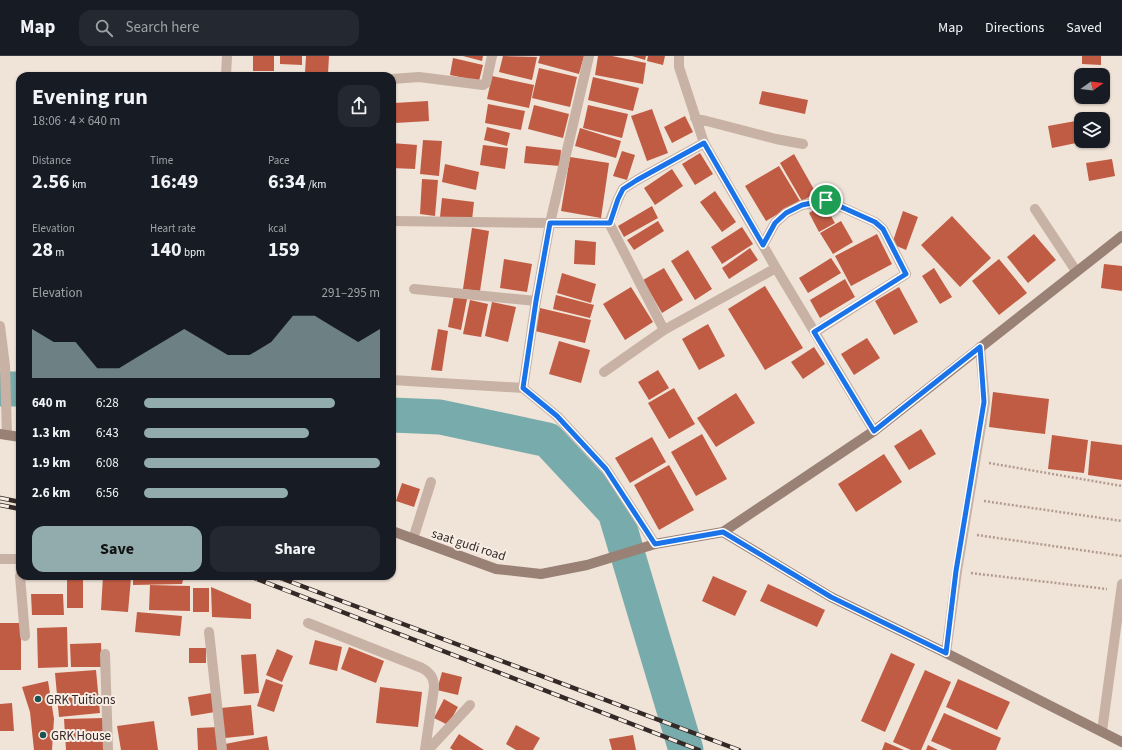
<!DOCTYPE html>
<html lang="en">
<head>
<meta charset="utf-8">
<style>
	:root { --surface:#171b24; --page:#242831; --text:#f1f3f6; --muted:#9ea1a6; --line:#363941; --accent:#92abac }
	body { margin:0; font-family:"Source Sans 3",sans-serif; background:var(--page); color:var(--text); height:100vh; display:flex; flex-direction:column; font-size:15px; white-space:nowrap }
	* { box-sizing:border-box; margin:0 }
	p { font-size:13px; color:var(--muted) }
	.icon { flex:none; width:22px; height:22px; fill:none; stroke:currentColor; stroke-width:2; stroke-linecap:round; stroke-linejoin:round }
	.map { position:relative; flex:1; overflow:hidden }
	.drawer { position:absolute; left:16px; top:16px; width:380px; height:508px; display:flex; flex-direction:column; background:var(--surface); border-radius:12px; box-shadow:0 1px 3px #0004 }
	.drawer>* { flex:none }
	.needle { width:26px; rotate:76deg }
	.controls { position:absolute; left:1074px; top:12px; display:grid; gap:8px }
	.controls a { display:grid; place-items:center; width:36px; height:36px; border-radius:8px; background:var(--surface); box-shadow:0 1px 3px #0004; font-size:20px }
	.pin { position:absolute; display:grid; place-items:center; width:34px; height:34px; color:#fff; margin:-17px; border:2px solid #fff; border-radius:50%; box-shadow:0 1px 4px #0007 }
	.round { display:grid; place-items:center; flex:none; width:42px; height:42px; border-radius:12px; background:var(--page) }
	.overview { display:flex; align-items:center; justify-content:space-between; height:68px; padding:0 16px }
	h1 { font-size:22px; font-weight:700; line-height:30px }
	.stats { display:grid; grid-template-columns:repeat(3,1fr); gap:6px; height:68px; padding:4px 16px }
	.stats div { display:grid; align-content:center }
	.stats b { font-size:20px; font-weight:700 }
	.stats small { font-size:11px; font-weight:400 }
	.stats p { font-size:11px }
	.chart { height:112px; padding:8px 16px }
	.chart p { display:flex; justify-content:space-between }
	.chart svg { width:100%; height:72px; margin-top:4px; fill:var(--accent); opacity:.7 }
	.action { display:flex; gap:8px; margin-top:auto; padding:8px 16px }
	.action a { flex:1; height:46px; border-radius:12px; background:var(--accent); color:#111; font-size:16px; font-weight:700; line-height:46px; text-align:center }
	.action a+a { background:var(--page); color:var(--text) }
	ul { padding:0 16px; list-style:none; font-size:13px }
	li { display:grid; grid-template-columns:64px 48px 1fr; align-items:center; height:30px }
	li i { height:10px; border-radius:5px; background:var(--accent) }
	header { display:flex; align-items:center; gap:24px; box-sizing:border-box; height:56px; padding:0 20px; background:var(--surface); border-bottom:1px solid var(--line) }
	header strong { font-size:19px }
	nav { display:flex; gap:22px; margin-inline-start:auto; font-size:14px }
	.search { width:280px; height:36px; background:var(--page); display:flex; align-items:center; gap:10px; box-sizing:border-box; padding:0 14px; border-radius:12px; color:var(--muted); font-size:15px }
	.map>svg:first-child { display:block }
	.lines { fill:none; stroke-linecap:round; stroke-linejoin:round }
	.river { stroke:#78abab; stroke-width:35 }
	.building { fill:#c15c44 }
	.path { stroke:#b39c8f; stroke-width:2.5; stroke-dasharray:2 2; stroke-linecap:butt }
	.street { stroke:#c7b2a5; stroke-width:10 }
	.secondary { stroke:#9a8176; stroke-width:10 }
	.rail-casing { stroke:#332926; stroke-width:4.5 }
	.rail { stroke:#f8ede4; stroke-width:3; stroke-dasharray:9; stroke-linecap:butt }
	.route-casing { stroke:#fff; stroke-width:8 }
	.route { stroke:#1a73e8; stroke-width:5 }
	.poi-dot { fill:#1d5252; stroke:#f8ede4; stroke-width:1.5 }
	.labels { text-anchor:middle; stroke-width:4; stroke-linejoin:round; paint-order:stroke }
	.street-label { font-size:13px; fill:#332926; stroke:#f8ede4 }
	.poi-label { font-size:13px; fill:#332926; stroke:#f8ede4; text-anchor:start }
</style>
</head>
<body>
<header>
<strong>Map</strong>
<div class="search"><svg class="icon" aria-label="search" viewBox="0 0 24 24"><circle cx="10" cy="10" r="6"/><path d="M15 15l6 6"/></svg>Search here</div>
<nav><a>Map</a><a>Directions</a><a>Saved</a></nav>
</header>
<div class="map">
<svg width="1122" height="694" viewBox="0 0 1122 694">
	<rect width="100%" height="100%" fill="#f0e3d8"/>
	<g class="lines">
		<path class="river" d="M0,333H20
			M392,359L440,361L548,384L615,456L686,694"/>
	</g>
	<path class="building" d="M253,0H274V15H253Z
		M280,0H302V9L280,8Z
		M306,0H329L328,18L305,17Z
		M463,0H483L482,5Z
		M503,0L537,1L532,24L499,16Z
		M540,0H584L579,18L538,7Z
		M598,0H612L646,7L643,28L595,19Z
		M632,0H646L645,4Z
		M648,0H665L663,9L647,5Z
		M1082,0H1101V9L1082,8Z
		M453,2L483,9L479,25L450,19Z
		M539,12L577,21L570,51L532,42Z
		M492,20L534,29L529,52L487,43Z
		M593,21L639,32L633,55L588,44Z
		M762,35L808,44L805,58L759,48Z
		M428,45L429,65L395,67L394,47Z
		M488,48L525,55L521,74L485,67Z
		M534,49L569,58L563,82L528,73Z
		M588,49L628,58L622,82L583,72Z
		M652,53L668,97L647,105L631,60Z
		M685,60L693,76L672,87L664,71Z
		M1081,64V86L1052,92L1048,70Z
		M487,71L510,77L507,90L484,84Z
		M580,72L621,85L616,102L575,90Z
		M423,84L442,85L439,120L420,118Z
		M392,87L417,89L415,113L392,112Z
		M483,89L508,92L505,113L480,109Z
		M526,90L561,94L560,110L524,107Z
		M622,95L635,99L627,124L613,120Z
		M700,97L713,118L695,129L682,108Z
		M794,98L816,137L802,145L780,107Z
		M570,101L609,107L601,162L561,155Z
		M1112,103L1115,120L1089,125L1086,107Z
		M445,108L479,116L476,134L442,126Z
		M779,110L800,145L766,165L745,130Z
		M672,113L683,130L655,149L644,132Z
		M422,123L438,124L435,160L420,158Z
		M715,135L736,166L722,176L700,146Z
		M442,142L474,146L472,164L440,161Z
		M824,148L835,167L819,176L809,157Z
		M652,150L658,162L624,181L618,170Z
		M903,155L918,161L906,194L892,188Z
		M952,160L991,202L960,231L921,189Z
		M658,165L664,175L634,194L627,184Z
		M841,165L853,186L833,198L820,177Z
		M742,171L753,188L722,208L711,191Z
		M472,172L489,175L480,235L463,233Z
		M877,178L892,208L851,230L835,200Z
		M1034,178L1056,204L1028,227L1007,201Z
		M575,184L596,186L595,209L574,208Z
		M750,192L758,204L729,223L722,212Z
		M688,194L712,233L695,244L671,205Z
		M831,202L841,217L808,237L799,222Z
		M504,203L532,208L527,236L500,232Z
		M999,203L1027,237L999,259L972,225Z
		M1104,208L1122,210V235L1101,232Z
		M664,212L683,244L662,257L643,224Z
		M934,212L952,241L940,248L922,220Z
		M562,217L596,228L591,247L557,237Z
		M845,223L855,241L820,262L810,244Z
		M765,230L803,292L765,314L728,253Z
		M631,231L653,266L625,284L603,248Z
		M899,231L918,266L894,279L875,245Z
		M556,239L594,249L590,262L553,253Z
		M454,240L467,243L461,274L448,271Z
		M470,244L488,248L481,281L463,278Z
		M492,246L516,251L508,286L485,280Z
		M540,252L591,264L585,287L535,275Z
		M708,268L725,300L699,314L682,283Z
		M438,273L448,275L442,315L431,314Z
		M867,282L880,302L854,319L841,298Z
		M559,285L590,294L581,327L549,318Z
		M814,291L825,308L803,323L791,306Z
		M658,314L669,332L649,344L638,326Z
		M674,332L695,368L669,383L648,347Z
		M993,336L1049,343L1045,378L989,371Z
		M736,337L755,367L716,391L697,362Z
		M921,373L936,398L909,414L894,390Z
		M702,378L727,423L696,440L671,396Z
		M1052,379L1088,384L1084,417L1048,413Z
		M652,381L666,406L630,427L615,402Z
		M1091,385L1122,389V424L1088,419Z
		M884,398L902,426L856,456L838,428Z
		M669,409L694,454L659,474L634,429Z
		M402,427L420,433L414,451L396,445Z
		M103,520L131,522L128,556L101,554Z
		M133,520H184L182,528L133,529Z
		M713,520L747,535L735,560L702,545Z
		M67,521H83V552H67Z
		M768,528L825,554L817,571L760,545Z
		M150,529L190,530V555L149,554Z
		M211,531L251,548V563L212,561Z
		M193,532H209V556H193Z
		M31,538H63L64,559H32Z
		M137,556L182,560L180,580L135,576Z
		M0,567H21V614H0Z
		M67,571L68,611L38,612L37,572Z
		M315,584L342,591L337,615L309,608Z
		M101,587L102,611H71L70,588Z
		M349,591L384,605L376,627L341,613Z
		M189,592H206V607H189Z
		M277,593L293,600L282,626L266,619Z
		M891,597L915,608L885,676L861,665Z
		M256,598L259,637L244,638L241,599Z
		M96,614L100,657L59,661L55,617Z
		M925,614L951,626L921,694H911L893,686Z
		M442,616L462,621L458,639L437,634Z
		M266,623L283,629L274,656L257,650Z
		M958,623L1010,646L997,674L946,651Z
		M48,625L54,663L52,694H34L30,656L22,631Z
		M380,631L422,636L418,671L376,667Z
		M212,637L215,656L191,660L188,641Z
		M444,643L458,651L448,669L434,662Z
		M12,647L14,675H0V648Z
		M251,649L254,679L225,682L221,652Z
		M944,657L1001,682L996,694H952L931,685Z
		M103,662L105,694H66L64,663Z
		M154,665L158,694H121L117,670Z
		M516,669L540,682L533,694H516L506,688Z
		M219,671L220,694H198L197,672Z
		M459,678L484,694H453L450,692Z
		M633,679L636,694H612L609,683Z
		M267,680L269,694H226L225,688Z
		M885,686L904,694H882Z
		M928,689L938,694H926Z"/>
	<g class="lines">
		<path class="path" d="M989,407L1122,430
			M984,445L1122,465
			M977,479L1122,500
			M971,517L1107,533"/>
		<path class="street" d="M679,0V11L704,87L776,212L874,375
			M226,20L227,0
			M392,23L419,21L483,29L486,27L492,0
			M695,62L776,83L803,88
			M1035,153L1076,215
			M392,165L550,167H609L664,274
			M609,167L618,143L623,133L637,124L704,87
			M763,189L775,167L786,157L802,149L826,144L875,166L883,173L906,218L815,276
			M414,233L536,245
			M0,270L5,310L7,379
			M604,316L664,274L776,212
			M392,324L523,332L557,360L606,413L655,488
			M523,332L536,245L550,167L589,0
			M413,483L431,426
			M0,503H20
			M20,520L25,580
			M308,567L422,612C431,617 434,622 434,632L425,694
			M209,576L222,694
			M946,597L957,515L985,346L980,291
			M105,598L108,694
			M1102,675L1122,528
			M428,694L470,649"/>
		<path class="secondary" d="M0,378L20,381
			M392,475L496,513L541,518L587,509L655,488L723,476L874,375L1122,180
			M723,476L831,541L946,597L1122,686"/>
		<g class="rail-casing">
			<path id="rail" d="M0,442L20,446
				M0,449L20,453
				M249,520L699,694
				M275,520L739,694"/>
		</g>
		<use href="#rail" class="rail"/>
	</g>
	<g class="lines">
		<g class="route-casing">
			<path id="route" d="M704,87L763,189L775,167L786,157L802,149L826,144L875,166L883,173L906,218L814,276L874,375L980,291L984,346L956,515L946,597L831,541L723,476L655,488L606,413L557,360L523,332L536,245L550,167H610L618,143L623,133L637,124Z"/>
		</g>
		<use href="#route" class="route"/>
	</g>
	<g class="poi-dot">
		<circle cx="38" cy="643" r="4"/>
		<circle cx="43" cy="679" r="4"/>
	</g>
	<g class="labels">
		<g class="street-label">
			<text transform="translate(469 488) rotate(18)" y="5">saat gudi road</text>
		</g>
		<g class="poi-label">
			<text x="46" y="648">GRK Tuitions</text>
			<text x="51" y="684">GRK House</text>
		</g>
	</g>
</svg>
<div class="controls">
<a><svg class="needle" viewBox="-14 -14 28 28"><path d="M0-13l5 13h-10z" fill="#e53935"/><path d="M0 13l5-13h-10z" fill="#9ea1a6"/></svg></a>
<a><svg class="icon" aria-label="layers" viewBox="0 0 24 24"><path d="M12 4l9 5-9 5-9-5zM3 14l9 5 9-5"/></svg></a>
</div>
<div class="pin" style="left:826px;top:144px;background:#1e9e55"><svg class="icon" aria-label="arrive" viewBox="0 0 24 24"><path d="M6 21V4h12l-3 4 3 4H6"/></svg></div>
<section class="drawer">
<div class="overview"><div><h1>Evening run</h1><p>18:06 · 4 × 640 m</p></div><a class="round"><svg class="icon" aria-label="share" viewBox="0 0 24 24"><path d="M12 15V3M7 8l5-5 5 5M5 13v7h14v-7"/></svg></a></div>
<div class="stats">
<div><p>Distance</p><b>2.56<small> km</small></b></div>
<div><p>Time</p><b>16:49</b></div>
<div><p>Pace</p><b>6:34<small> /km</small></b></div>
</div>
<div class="stats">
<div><p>Elevation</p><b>28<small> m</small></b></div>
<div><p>Heart rate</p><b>140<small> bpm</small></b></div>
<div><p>kcal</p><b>159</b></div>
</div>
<div class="chart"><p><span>Elevation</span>291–295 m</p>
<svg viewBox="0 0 160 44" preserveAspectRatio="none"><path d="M0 44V14L10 22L20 22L30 38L40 38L50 30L60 22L70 14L80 22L90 30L100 30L110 22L120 6L130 6L140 14L150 22L160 14V44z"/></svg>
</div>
<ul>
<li><b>640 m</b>6:28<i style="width:81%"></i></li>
<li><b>1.3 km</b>6:43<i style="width:70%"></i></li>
<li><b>1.9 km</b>6:08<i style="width:100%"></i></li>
<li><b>2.6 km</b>6:56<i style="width:61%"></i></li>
</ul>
<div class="action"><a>Save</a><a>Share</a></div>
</section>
</div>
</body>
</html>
